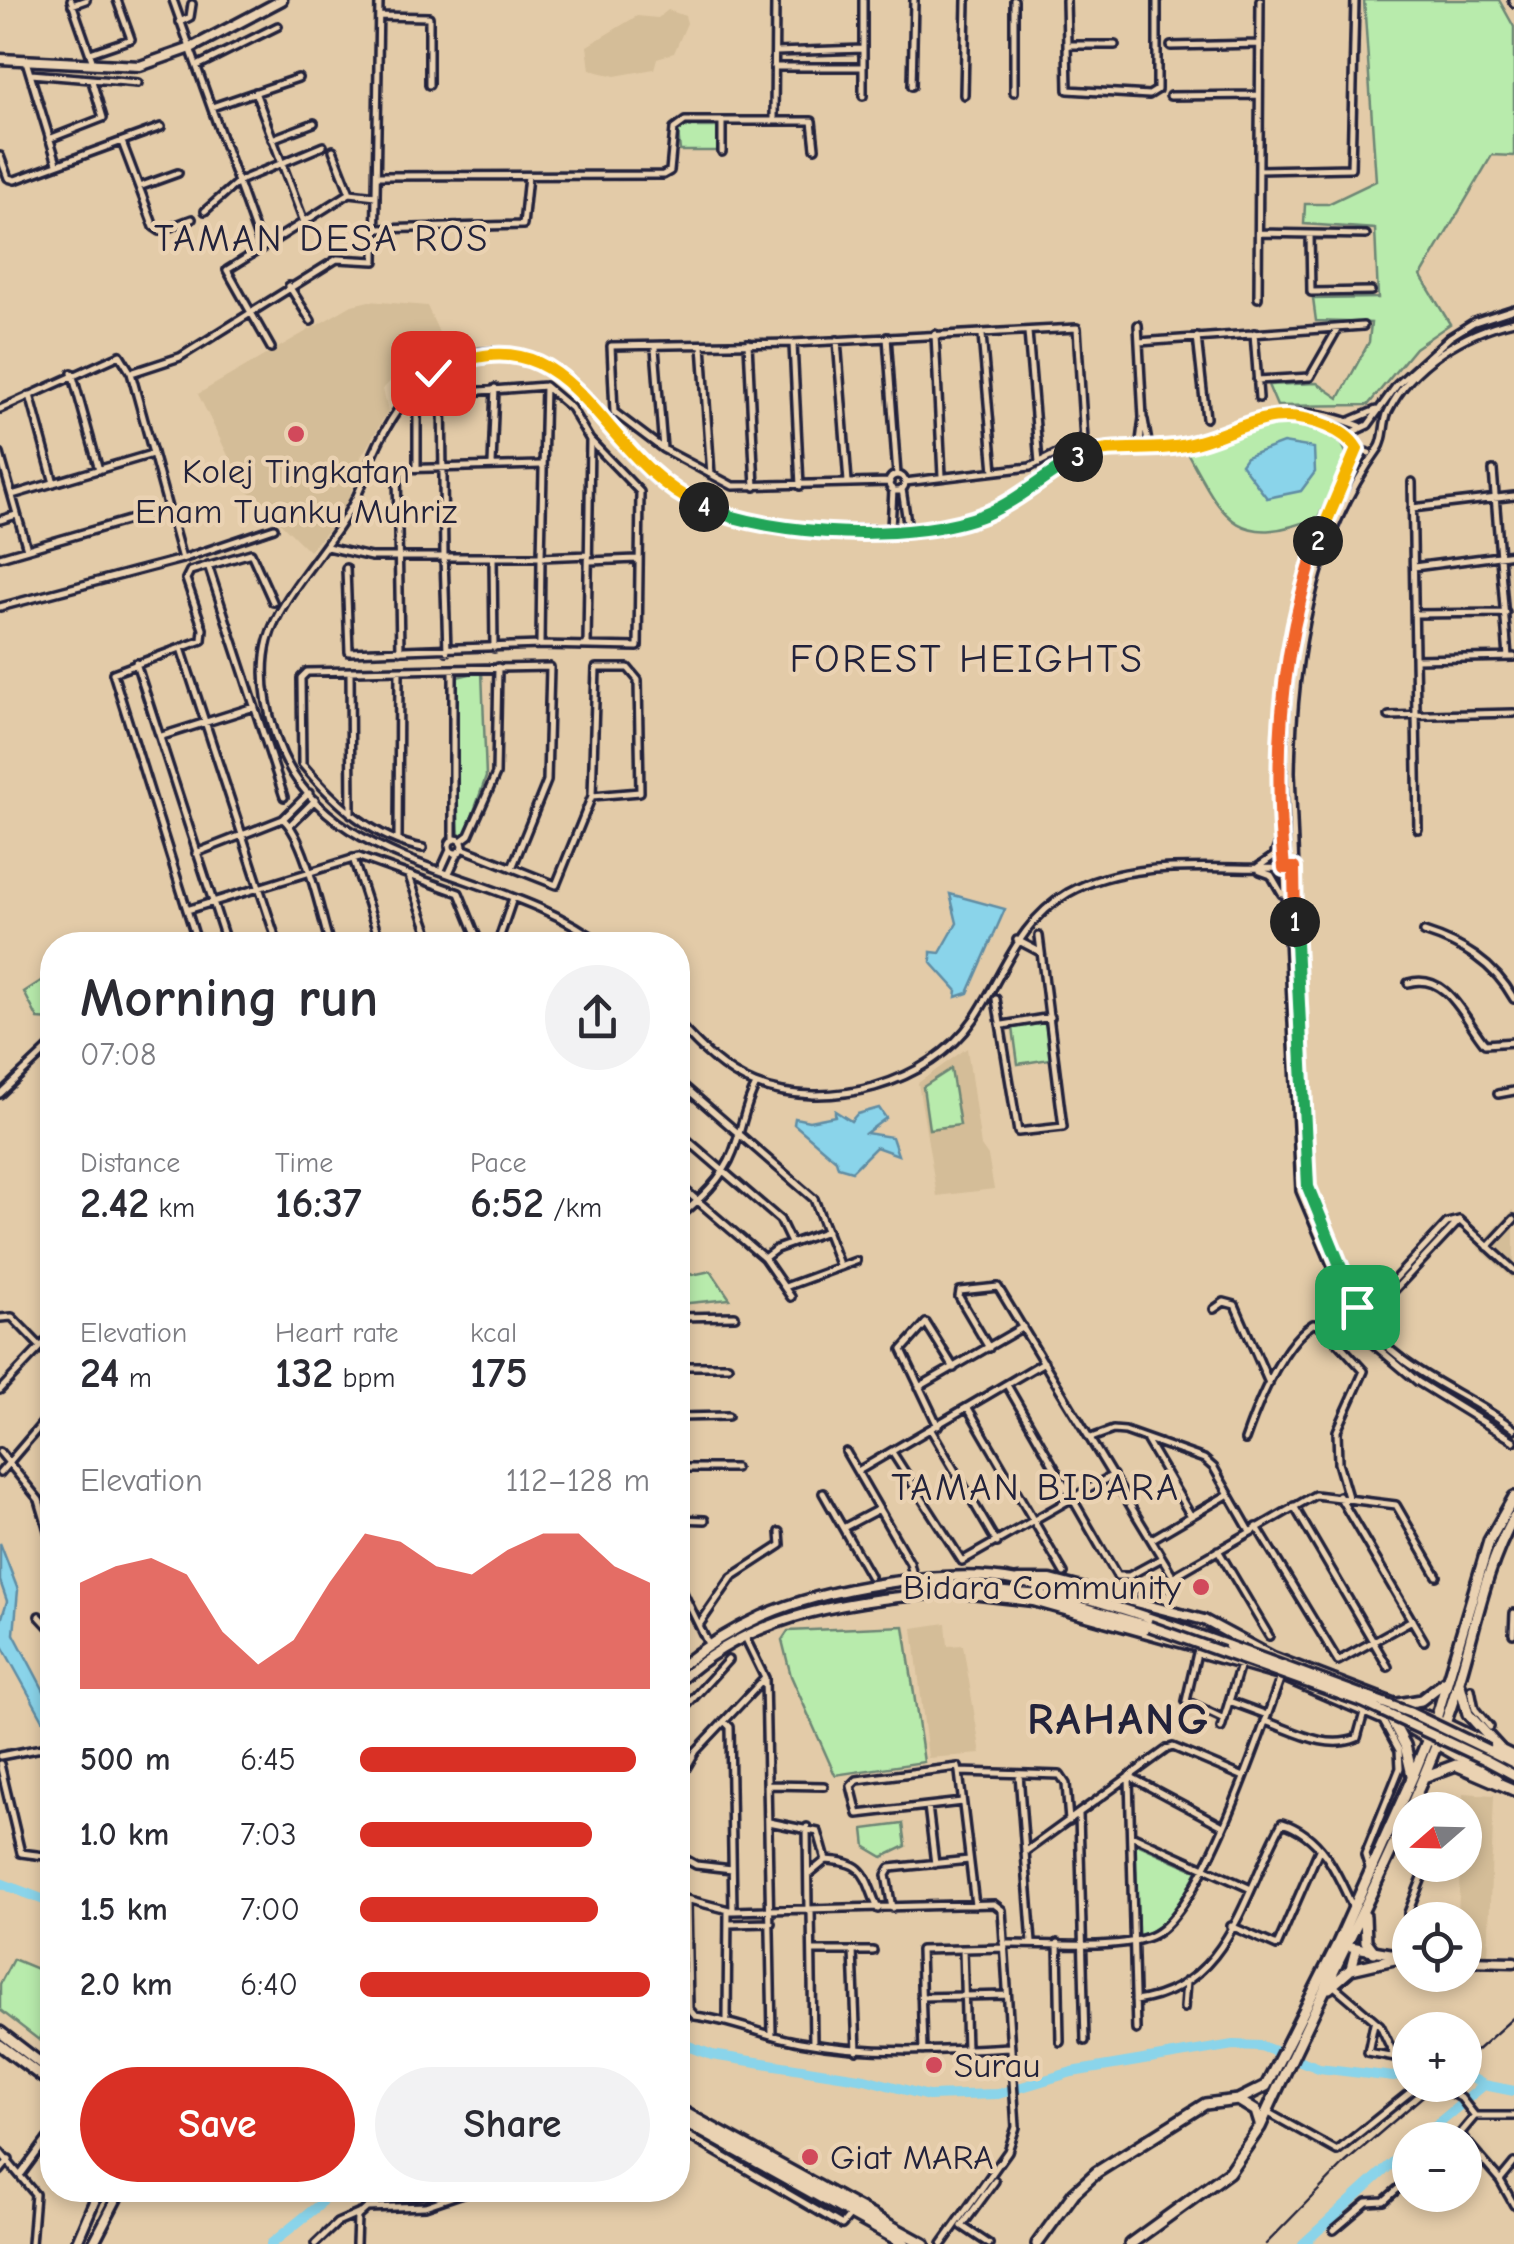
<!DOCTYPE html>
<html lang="en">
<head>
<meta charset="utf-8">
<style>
	:root { --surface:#fff; --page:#f2f2f3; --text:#2b2b33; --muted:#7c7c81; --accent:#d93025 }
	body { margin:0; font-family:"Comic Neue",sans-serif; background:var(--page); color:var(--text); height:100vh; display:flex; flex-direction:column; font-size:38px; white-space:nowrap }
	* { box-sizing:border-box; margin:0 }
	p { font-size:32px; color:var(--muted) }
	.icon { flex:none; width:55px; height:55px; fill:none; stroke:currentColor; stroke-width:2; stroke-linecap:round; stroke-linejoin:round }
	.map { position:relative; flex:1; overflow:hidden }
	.side { position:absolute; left:40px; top:932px; width:650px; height:1270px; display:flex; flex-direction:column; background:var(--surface); border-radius:40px; box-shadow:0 5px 15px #0003 }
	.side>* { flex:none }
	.needle { width:65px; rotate:250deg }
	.tools { position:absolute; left:1392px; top:1792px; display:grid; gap:20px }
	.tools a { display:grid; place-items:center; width:90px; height:90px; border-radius:50%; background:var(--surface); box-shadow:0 5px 15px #0003; font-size:50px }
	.pin { position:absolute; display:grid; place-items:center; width:85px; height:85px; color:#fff; margin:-42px; border-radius:20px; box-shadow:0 5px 15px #0006 }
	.km { position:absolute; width:50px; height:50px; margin:-25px; border-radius:50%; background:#222; color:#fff; font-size:28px; line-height:50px; text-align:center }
	.round { display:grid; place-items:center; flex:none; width:105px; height:105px; border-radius:52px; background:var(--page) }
	.summary { display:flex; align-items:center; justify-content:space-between; height:170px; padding:0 40px }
	h1 { font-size:55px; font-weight:600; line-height:75px }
	.figures { display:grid; grid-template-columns:repeat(3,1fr); gap:15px; height:170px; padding:10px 40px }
	.figures div { display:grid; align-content:center }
	.figures b { font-size:42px; font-weight:600 }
	.figures small { font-size:28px; font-weight:400 }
	.figures p { font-size:28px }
	.chart { height:280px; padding:20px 40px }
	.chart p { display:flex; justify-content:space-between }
	.chart svg { width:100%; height:180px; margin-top:10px; fill:var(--accent); opacity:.7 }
	.primary-button { display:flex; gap:20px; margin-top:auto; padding:20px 40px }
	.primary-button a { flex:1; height:115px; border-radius:60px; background:var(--accent); color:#fff; font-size:40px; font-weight:600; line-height:115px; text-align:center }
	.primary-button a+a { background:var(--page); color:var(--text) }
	ul { padding:0 40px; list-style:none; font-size:32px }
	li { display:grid; grid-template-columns:160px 120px 1fr; align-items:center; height:75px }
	li i { height:25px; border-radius:12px; background:var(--accent) }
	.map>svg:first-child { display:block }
	.built { fill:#d4bd98 }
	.green { fill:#b8ebac; stroke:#6d8674; stroke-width:2.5 }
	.water { fill:#8ad4ea; stroke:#608da4; stroke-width:2.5 }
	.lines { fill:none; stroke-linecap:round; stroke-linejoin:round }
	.river { stroke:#8ad4ea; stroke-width:10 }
	.minor-casing { stroke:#22223b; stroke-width:12 }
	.major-casing { stroke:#22223b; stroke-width:15 }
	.highway-casing { stroke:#22223b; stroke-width:16 }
	.minor { stroke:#ead2b2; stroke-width:5 }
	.major { stroke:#ead2b2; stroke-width:8 }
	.highway { stroke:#ead2b2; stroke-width:9 }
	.rail { stroke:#22223b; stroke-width:2.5 }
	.major-bridge-casing { stroke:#22223b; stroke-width:15; stroke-linecap:butt }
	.major-bridge { stroke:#ead2b2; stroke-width:8 }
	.split-1-casing { stroke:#fff; stroke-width:20 }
	.split-2-casing { stroke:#fff; stroke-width:20 }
	.split-3-casing { stroke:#fff; stroke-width:20 }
	.split-4-casing { stroke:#fff; stroke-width:20 }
	.split-5-casing { stroke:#fff; stroke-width:20 }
	.split-1 { stroke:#22a559; stroke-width:12 }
	.split-2 { stroke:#f0652b; stroke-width:12 }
	.split-3 { stroke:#f5b400; stroke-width:12 }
	.split-4 { stroke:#22a559; stroke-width:12 }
	.split-5 { stroke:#f5b400; stroke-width:12 }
	.poi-dot { fill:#d1495b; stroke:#ead2b2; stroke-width:4 }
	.labels { text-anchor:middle; stroke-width:9; stroke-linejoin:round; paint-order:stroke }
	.poi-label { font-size:35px; fill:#22223b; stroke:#ead2b2; text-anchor:start }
	.neighbourhood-label { font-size:38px; letter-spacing:2.5px; fill:#22223b; stroke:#ead2b2 }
	.quarter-label { font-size:40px; letter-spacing:2.5px; fill:#22223b; stroke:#ead2b2 }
	.district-label { font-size:45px; font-weight:bold; letter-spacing:2.5px; fill:#22223b; stroke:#ead2b2 }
</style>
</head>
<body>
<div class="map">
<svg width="1514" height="2244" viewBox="0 0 1514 2244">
	<rect width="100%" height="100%" fill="#e3cba8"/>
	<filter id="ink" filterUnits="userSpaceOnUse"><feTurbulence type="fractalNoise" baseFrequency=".01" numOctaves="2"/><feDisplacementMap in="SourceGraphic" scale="20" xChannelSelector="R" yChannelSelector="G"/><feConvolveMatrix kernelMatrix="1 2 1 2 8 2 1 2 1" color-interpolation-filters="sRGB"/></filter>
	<g filter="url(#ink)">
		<path class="built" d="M668,10L685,16L687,23L674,53L657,58L654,69L615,76L590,70L587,46L637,16L658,18Z
			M369,301L427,306L445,346L409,361L383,389L388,411L361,457L345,511L309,551L243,486L198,394L352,305Z
			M967,1048L981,1146L988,1156L994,1189L937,1196L918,1083Z
			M1514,1209V1280L1477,1247Z
			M946,1623L948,1646L963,1645L981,1754L928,1758L913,1628Z
			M1463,1793L1494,1795L1488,1957L1465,1956V1920H1458L1460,1865H1465Z"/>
		<path class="green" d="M1364,0H1499L1514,27V156L1492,155L1421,276L1450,324L1415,348L1368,405L1277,406L1268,385L1317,383L1339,398L1369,342L1371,323L1316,321L1313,299L1378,298L1375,229L1304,224L1305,204H1328L1376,181Z
			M682,127H719V151H680L678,132Z
			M1279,417C1309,422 1342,426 1348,461L1318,517C1232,553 1221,512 1184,447Z
			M482,671L486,777L466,834L459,836L453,678Z
			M41,981L52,986V1020L38,1019L24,992Z
			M1052,1022L1056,1058L1018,1064L1013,1028Z
			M951,1069L960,1125L929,1129L923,1087Z
			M680,1266L692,1275L711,1271L730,1299L678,1304Z
			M904,1626L924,1762L835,1775L791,1676L782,1640L788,1631Z
			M903,1824L906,1846L883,1857L866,1847L864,1829Z
			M1135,1843L1197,1871L1171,1918L1138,1939Z
			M13,1959L52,1975V2006L39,2040L0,2010V1984Z"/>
		<path class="water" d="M1283,443L1314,448L1315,472L1301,491L1267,498L1241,464L1246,457Z
			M950,894L1005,909L968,993L956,997L957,991L931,962V952L940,953L957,923Z
			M879,1108L886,1118L866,1133L892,1137L898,1155L876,1147L852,1171L838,1167L836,1160L794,1124L795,1118L809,1121L835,1116V1111L851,1121L857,1114Z
			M0,1543L18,1590L14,1634L52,1706V1736L1,1644L0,1624L7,1601L0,1581Z"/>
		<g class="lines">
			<path class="river" d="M0,1883L52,1903
				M678,2042L712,2055L865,2079L928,2096L998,2094L1072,2072L1233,2045L1261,2046L1319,2068L1394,2077L1410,2070
				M1465,2074L1484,2085L1514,2091
				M1418,2140L1484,2085
				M271,2244L319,2205L329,2190
				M1303,2244L1410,2147"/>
			<g class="minor-casing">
				<path id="minor" d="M71,0L93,63
					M173,0L261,247
					M1014,0V92
					M1066,0L1068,90L1149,95L1157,90V0
					M1512,0L1514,3
					M72,5L86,0
					M379,16L429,17V85
					M180,22L190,17L192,4
					M1067,45H1115
					M1171,46L1259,44
					M776,52L863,49
					M90,53L131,39L117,0
					M26,61L57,163
					M197,66L278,26
					M774,67H863
					M31,74L138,83
					M912,86L914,0
					M255,92L304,222
					M964,95L966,0
					M863,96V0
					M1170,96L1258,95
					M212,107L298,78
					M774,121L775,0
					M49,139L103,118L92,81
					M272,139L314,123
					M122,142L154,227L160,231L192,219
					M333,150L350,193
					M722,152V122
					M0,156L8,178L15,180L161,127
					M1259,170L1351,168L1355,0
					M379,176L663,175L670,171L674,129L685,121H812L815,148
					M139,187L178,173
					M205,211L239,181L323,146
					M378,229L523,225L528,176
					M1259,233L1366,235
					M1310,235L1311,292L1371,291
					M289,286L311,321
					M1258,298L1260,0
					M1514,321C1465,332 1411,364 1388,412C1383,422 1385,440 1379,448C1311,542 1293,657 1291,772L1308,1187L1362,1317C1398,1373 1464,1390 1514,1429
					M1138,325L1143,418L1139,449
					M1028,332L1039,463
					M1254,333L1259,398
					M935,334L942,476
					M982,335L994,471
					M887,337L897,475
					M1197,337L1206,418
					M837,340L848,482
					M1139,342L1363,326
					M748,343L755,487
					M793,344L800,486
					M702,345L711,475
					M271,348L227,270L350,193L376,196
					M655,348L663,449
					M72,373L99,470
					M131,373L180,357L337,259L375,261L379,0
					M1257,380L1310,377L1338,328
					M545,386L541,557H444L442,394Z
					M545,386L571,408L590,440L587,645
					M30,395L54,483
					M0,409L120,355L131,373L182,559
					M1282,415C1302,418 1320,422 1337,431C1350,438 1355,451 1369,453
					M1144,420L1149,448
					M1350,421L1376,410
					M1353,442L1355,431L1368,425L1397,385L1450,337L1474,322L1514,309
					M1357,449L1322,530L1302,594L1279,747L1300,1191L1360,1333L1418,1382L1514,1441
					M0,454L27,549
					M417,465V404L441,399
					M492,465L495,388
					M1493,470L1508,657
					M889 483a8 8 0 1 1 16 0a8 8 0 1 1-16 0Z
					M890,482L733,486L663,449L614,412L611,346L793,343L1077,328L1084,440L1030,467L905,482
					M1412,482L1418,829
					M902,489L908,529
					M12,495L152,454
					M1412,508L1514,496
					M0,520L16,515
					M891,529L893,489
					M327,547L371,557H444L447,651
					M0,557L167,509
					M493,557L494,648
					M590,561L637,559
					M208,565L284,797
					M1414,567L1514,554
					M346,568L349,652L540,645L638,647L640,492L590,440
					M0,607L182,559L274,528
					M1415,614L1506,613
					M540,645L541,557L589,555
					M181,648L278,945
					M400,651L397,469L540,465
					M1416,659L1514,657
					M136,663L227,945
					M453,670V840
					M350,672L351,814
					M1389,716L1514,713
					M162,736L254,707
					M302,764L301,678L307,672L550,667L547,781L512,868
					M302,764C334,802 373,839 423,848
					M283,819C305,837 321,916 330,945
					M290,825L315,800
					M449 846a7 7 0 1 1 14 0a7 7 0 1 1-14 0Z
					M398,840L399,671
					M461,841L469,835L496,774L498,667
					M462,848L556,885L592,796L596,668H628L638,680L640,792L592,796
					M196,853L283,819L309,793
					M353,858L381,945
					M1258,867L1274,856L1279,843
					M441,870L450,850
					M1260,871L1271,875L1282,894
					M449,873L459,851
					M409,876L433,945
					M187,910L359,857L459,893L476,935L459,945
					M1424,932C1462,944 1494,963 1514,999
					M1017,940L1040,952
					M198,945L113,673L202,640L203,629L186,579L190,571L251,553L273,602
					M356,945L379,937
					M497,945L513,898
					M603,945C502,864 316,877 274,731C265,702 260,671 268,640C283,586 345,537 366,474C384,419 431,346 499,352C578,358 603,440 659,482C718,526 791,531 862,530C907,530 956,531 997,508C1027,490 1057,461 1092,451C1121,443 1154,451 1184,445C1260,431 1277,393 1360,426
					M1408,983C1448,971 1465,1021 1485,1044L1514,1042
					M996,999L1018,1132L1063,1127L1039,936
					M678,1023C699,1047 724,1072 755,1084C827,1112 929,1085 974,1019C1005,973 1017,923 1068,893C1133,856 1222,871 1294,868
					M1003,1025L1051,1017
					M678,1081L814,1199L840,1267
					M0,1094L52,1045
					M1498,1094L1514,1091
					M678,1132L780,1220L791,1243
					M678,1184L764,1258L791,1297
					M678,1218C699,1200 723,1179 733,1152C742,1129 744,1107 756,1085
					M1459,1220L1514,1270
					M1488,1247L1514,1219
					M764,1258L776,1249L827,1231
					M785,1287L856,1261
					M1214,1309L1224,1302L1235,1305L1269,1383
					M678,1317L735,1316
					M0,1318L12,1317L40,1346
					M1354,1323L1447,1223L1459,1220
					M1358,1329L1458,1222
					M989,1348L959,1297L960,1291L998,1287L1176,1581L1168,1587L1099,1590
					M678,1366H728
					M1007,1385L1117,1576H1129L1162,1558
					M919,1387L1023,1327
					M0,1390L52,1335
					M968,1408L1064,1573
					M678,1417L728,1416
					M938,1426L902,1350L926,1323L954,1368
					M931,1430L997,1543
					M1091,1438L1113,1430L1125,1431L1204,1459L1214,1468L1250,1531
					M1245,1440C1257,1406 1281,1344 1313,1324L1323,1326L1364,1371L1337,1431L1338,1463L1348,1497
					M1147,1441L1191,1516
					M0,1452L39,1500L52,1544
					M846,1452L910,1563L914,1580
					M892,1452L962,1561L1113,1475
					M678,1468H735
					M858,1471L1044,1362
					M0,1473L52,1412
					M823,1493L870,1576
					M1339,1496L1424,1641
					M1294,1506L1388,1667
					M678,1519L705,1520
					M1257,1527L1338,1661L1412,1620
					M843,1528L879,1509
					M1152,1539L1227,1495
					M1218,1550L1269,1636
					M1174,1576L1315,1495L1396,1505L1437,1576
					M678,1582L708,1644
					M39,1616L52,1630
					M699,1625L732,1577L781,1545L780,1532
					M1513,1634L1514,1613
					M745,1637L765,1678L772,2034
					M1471,1689L1475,1709L1490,1727
					M1229,1701L1267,1715
					M678,1715L728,1660
					M1224,1719L1186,1701L1197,1653L1281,1677L1383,1721L1399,1750L1400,1768L1365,1855L1369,1868
					M724,1721L730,1727L733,1911
					M1265,1721C1294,1731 1327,1751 1357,1738L1365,1709
					M1221,1728L1240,1665
					M0,1756L52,1746
					M0,1764L21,1853L52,1857
					M959,1772L1060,1775L1066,1784L1069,1821
					M1019,1774L1032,1943
					M1129,1776L1223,1826
					M1129,1778L1136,2030
					M678,1782L696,1751L765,1678
					M768,1785L824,1786
					M962,1802L858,1814L851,1786L857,1780L958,1767L959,1772L975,1905
					M928,1806L935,1864
					M1079,1814L1085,2041
					M769,1822L818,1832L826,1860
					M807,1827L808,1910
					M1131,1835L1251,1889
					M1025,1852L1167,1749L1173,1747L1244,1777
					M678,1855L696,1865L732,1869
					M826,1860C866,1862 864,1875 878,1909
					M808,1875L826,1860
					M678,1897L733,1911L994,1904L1002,1910L1016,2127L1008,2151L942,2244
					M687,1903L689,2009L695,2016C732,2020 764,2036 800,2042C870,2055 939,2051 1010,2047
					M892,1908L886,1875L890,1868L969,1860
					M811,1910L813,2044
					M729,1924L771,1923
					M1231,1926L1277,1946L1319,1850
					M678,1940L688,1941
					M1058,1943L1060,2042
					M1005,1944C1044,1943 1117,1951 1151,1936C1201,1915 1261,1732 1281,1677
					M963,1949L966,2049
					M812,1951H873
					M853,1951L857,2051
					M1410,1956L1408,1913L1427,1865
					M678,1981L688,1983
					M1332,1984L1380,2025L1395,2057L1368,2052L1374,2023
					M921,1997L1007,1995
					M1135,2001C1229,1989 1244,1892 1282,1823C1320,1834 1337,1872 1352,1906
					M1184,2008L1186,1981
					M727,2019L728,1910
					M923,2051L920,1950L1005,1948
					M1437,2085L1461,2098L1475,2116
					M1267,2112L1337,2151L1419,2085
					M1475,2116H1514
					M687,2135L842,2225L852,2213
					M1461,2135L1500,2180
					M1455,2140L1475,2116
					M0,2152L35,2194L31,2244
					M1514,2163L1500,2180L1514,2205
					M0,2171L9,2160
					M22,2173L47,2139
					M962,2226L995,2181
					M962,2226L989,2244
					M1334,2230L1367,2202L1384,2201L1410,2178
					M315,2244L337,2223L360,2213
					M356,2244L357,2217L367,2208L425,2206L472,2190"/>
			</g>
			<g class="major-casing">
				<path id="major" d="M0,59L140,66L191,48L282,0
					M1018,1580H1051L1204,1620L1273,1657L1445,1723L1514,1756
					M981,1590L1041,1595L1149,1626
					M952,1592L1033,1601L1201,1648
					M678,1668C704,1647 731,1630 762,1616C825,1588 949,1567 1017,1581C1090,1596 1160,1621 1229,1646
					M678,1682C754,1611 857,1599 957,1592
					M1405,1726L1497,1779
					M1488,1750L1514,1763
					M1484,1759L1514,1775
					M1342,1945L1410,1957
					M1465,1961L1514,1962
					M76,2244L99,2190
					M93,2244L121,2190"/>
			</g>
			<g class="highway-casing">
				<path id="highway" d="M1460,1685L1468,1714L1500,1749
					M1398,1704L1421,1700L1448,1679
					M1390,1717L1405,1745L1412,1775
					M1426,1776L1456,1765L1514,1790
					M1365,1916L1366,1941L1374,1952
					M1351,1969L1356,1950
					M1329,1988L1351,1969L1403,1957
					M0,2032L52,2072
					M0,2045L52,2084
					M1238,2100L1256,2111L1260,2124
					M678,2109L924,2244
					M678,2118L905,2244
					M352,2190L389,2197L435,2190
					M1037,2244L1074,2193L1097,2172L1205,2104L1238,2100L1266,2086L1338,1943L1412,1778L1436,1719L1489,1541L1514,1497
					M1130,2244L1229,2172L1260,2127C1320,1993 1391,1864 1444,1726C1471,1658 1478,1581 1514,1517"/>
			</g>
			<use href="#minor" class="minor"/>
			<use href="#major" class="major"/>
			<use href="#highway" class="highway"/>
			<path class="rail" d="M1465,2061L1514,2017
				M1266,2244L1345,2163L1436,2085"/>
			<g class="major-bridge-casing">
				<path id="major-bridge" d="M1149,1626L1362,1702L1484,1759
					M1229,1646L1411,1713L1488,1750"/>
			</g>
			<use href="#major-bridge" class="major-bridge"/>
		</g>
	</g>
	<g class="lines" filter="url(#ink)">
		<g class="split-1-casing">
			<path id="split-1" d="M1295,922L1308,1187L1357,1307"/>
		</g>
		<g class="split-2-casing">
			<path id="split-2" d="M1295,922L1294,868H1284C1273,758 1281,646 1318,541"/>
		</g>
		<g class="split-3-casing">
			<path id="split-3" d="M1078,457C1113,443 1150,453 1186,445C1239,434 1269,401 1327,426C1339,431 1350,437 1357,449L1318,541"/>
		</g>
		<g class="split-4-casing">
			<path id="split-4" d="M704,507C774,537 916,543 986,514C1019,500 1047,474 1078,457"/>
		</g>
		<g class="split-5-casing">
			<path id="split-5" d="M433,373C577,301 593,459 704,507"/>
		</g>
		<use href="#split-1" class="split-1"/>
		<use href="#split-2" class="split-2"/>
		<use href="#split-3" class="split-3"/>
		<use href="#split-4" class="split-4"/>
		<use href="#split-5" class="split-5"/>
	</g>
	<g class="poi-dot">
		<circle cx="296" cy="434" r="10"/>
		<circle cx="1201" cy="1587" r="10"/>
		<circle cx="934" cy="2065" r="10"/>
		<circle cx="810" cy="2157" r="10"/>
	</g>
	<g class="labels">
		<g class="poi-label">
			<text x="296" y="483" text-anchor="middle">Kolej Tingkatan<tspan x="296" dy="40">Enam Tuanku Muhriz</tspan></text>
			<text x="1181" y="1599" text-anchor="end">Bidara Community</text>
			<text x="954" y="2077">Surau</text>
			<text x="830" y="2169">Giat MARA</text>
		</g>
		<g class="neighbourhood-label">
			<text x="322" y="251">TAMAN DESA ROS</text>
			<text x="1036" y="1500">TAMAN BIDARA</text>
		</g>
		<g class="quarter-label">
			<text x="967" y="672">FOREST HEIGHTS</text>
		</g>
		<g class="district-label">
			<text x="1119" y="1734">RAHANG</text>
		</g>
	</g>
</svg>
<div class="tools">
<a><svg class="needle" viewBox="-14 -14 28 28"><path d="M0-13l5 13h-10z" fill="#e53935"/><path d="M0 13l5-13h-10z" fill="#7c7c81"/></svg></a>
<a><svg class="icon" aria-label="locate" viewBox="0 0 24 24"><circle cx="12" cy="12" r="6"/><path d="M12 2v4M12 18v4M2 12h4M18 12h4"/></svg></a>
<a>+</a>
<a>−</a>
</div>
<div class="pin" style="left:1357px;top:1307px;background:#1e9e55"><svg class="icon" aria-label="arrive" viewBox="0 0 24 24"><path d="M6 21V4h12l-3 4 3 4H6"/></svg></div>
<div class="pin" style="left:433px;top:373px;background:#d93025"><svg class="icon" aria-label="check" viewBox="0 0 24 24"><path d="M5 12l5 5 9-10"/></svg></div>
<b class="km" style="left:1295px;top:922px">1</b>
<b class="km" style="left:1318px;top:541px">2</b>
<b class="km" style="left:1078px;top:457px">3</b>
<b class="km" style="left:704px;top:507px">4</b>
<section class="side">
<div class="summary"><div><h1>Morning run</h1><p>07:08</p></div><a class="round"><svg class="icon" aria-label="share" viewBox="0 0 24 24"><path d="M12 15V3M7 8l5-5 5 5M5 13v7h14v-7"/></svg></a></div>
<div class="figures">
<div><p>Distance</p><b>2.42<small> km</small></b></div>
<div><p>Time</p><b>16:37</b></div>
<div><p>Pace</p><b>6:52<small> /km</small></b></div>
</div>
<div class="figures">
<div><p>Elevation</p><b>24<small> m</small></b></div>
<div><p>Heart rate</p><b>132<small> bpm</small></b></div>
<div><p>kcal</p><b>175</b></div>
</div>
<div class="chart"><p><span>Elevation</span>112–128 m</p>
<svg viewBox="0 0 160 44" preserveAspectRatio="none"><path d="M0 44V18L10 14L20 12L30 16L40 30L50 38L60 32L70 18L80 6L90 8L100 14L110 16L120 10L130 6L140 6L150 14L160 18V44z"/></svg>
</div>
<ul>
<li><b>500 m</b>6:45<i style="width:95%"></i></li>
<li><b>1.0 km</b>7:03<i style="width:80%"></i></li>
<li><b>1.5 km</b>7:00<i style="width:82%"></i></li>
<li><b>2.0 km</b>6:40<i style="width:100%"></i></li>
</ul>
<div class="primary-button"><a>Save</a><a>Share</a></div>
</section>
</div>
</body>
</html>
